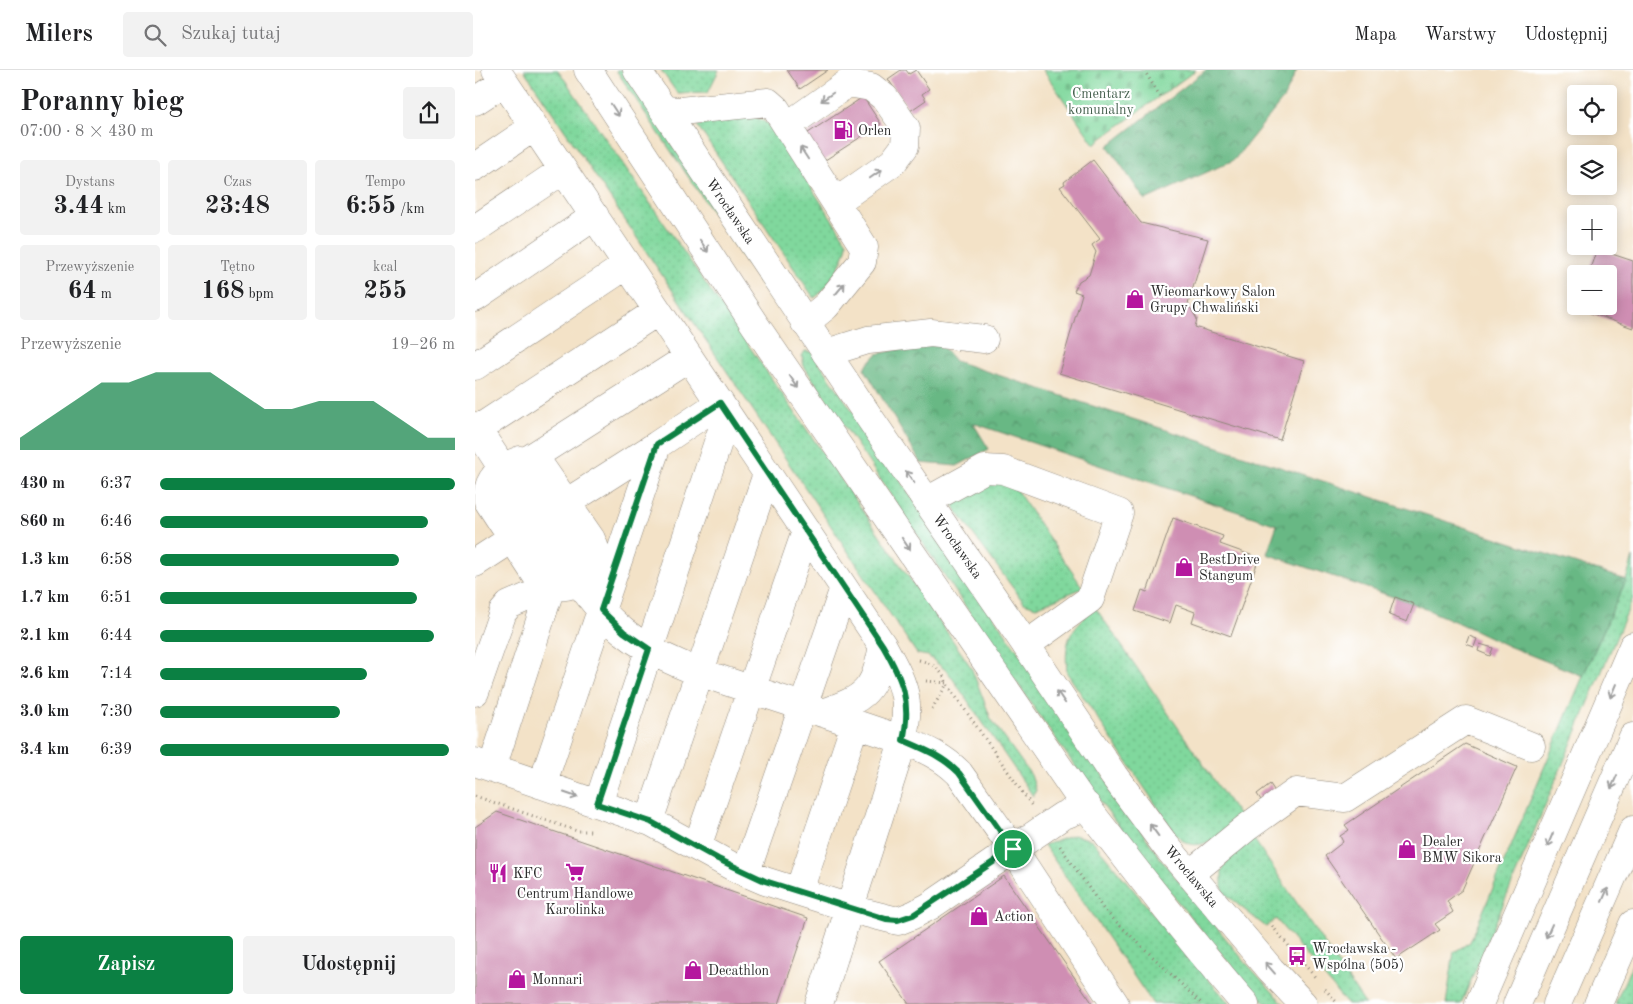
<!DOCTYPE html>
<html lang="pl">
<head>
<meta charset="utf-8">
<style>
	:root { --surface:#fff; --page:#f2f2f2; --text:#202124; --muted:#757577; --line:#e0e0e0; --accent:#0b8043 }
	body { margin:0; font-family:"Old Standard TT",serif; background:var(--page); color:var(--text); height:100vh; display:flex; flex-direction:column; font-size:19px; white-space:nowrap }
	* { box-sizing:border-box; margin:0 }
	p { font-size:16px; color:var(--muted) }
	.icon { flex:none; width:28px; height:28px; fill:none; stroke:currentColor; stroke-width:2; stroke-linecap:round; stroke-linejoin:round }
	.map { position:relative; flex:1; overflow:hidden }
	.panel { display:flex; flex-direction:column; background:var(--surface); width:475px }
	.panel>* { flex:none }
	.tools { position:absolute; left:1092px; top:15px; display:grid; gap:10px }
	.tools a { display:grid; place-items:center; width:50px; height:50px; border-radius:5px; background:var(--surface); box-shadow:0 2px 12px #0003; font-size:25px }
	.pin { position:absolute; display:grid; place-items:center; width:42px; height:42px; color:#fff; margin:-21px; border:2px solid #fff; border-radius:50%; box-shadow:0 1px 5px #0007 }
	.round { display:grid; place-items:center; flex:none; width:52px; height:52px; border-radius:5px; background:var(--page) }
	.overview { display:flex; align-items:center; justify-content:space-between; height:85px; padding:0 20px }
	h1 { font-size:28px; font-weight:600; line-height:38px }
	.stats { display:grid; grid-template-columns:repeat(3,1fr); gap:8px; height:85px; padding:5px 20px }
	.stats div { display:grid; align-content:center; border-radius:5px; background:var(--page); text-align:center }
	.stats b { font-size:25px; font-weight:600 }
	.stats small { font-size:14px; font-weight:400 }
	.stats p { font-size:14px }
	.chart { height:140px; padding:10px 20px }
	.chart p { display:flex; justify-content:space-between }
	.chart svg { width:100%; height:90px; margin-top:5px; fill:var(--accent); opacity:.7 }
	.button { display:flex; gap:10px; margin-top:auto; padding:10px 20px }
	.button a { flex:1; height:58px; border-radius:5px; background:var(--accent); color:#fff; font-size:20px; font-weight:600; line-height:58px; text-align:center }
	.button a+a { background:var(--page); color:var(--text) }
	ul { padding:0 20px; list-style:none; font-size:16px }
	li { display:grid; grid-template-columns:80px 60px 1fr; align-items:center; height:38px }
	li i { height:12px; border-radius:6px; background:var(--accent) }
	header { display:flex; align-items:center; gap:30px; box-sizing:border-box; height:70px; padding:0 25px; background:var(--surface); border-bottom:1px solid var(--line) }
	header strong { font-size:24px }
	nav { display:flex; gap:28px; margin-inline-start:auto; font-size:18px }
	.search { width:350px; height:45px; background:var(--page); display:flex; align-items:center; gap:12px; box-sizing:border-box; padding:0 18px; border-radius:5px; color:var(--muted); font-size:19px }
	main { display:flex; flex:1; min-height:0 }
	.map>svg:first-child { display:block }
	.grass { fill:url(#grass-dots); stroke:#568264 }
	.forest { fill:url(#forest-crowns); stroke:#4a7258 }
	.cemetery { fill:url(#cemetery-stones); stroke:#568264 }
	.building { fill:#cf8eb3 }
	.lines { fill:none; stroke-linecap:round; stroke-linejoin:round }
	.minor-casing { stroke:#8f8679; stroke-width:29 }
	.major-casing { stroke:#8f8679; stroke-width:29 }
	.path { stroke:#8f8679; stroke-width:3; stroke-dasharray:1 4; stroke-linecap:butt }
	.minor { stroke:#fff; stroke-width:28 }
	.major { stroke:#fff; stroke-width:28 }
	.oneway { stroke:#a0a0a0 }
	.route-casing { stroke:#fff; stroke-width:10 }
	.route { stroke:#0b8043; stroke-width:6 }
	.labels { text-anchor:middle; stroke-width:4.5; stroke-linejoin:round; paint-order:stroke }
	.park-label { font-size:14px; fill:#445f4d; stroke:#fff }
	.poi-label { font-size:14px; fill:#2b2b2b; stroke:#fff; text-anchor:start }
	.street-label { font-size:14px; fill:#2b2b2b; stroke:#fff }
</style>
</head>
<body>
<header>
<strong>Milers</strong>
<div class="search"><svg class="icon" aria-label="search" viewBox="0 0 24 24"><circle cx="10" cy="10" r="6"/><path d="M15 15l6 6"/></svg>Szukaj tutaj</div>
<nav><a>Mapa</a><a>Warstwy</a><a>Udostępnij</a></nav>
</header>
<main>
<section class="panel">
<div class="overview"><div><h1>Poranny bieg</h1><p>07:00 · 8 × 430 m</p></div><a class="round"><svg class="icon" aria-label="share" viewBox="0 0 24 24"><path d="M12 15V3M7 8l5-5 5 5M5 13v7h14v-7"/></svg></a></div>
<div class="stats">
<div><p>Dystans</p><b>3.44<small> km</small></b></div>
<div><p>Czas</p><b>23:48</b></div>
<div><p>Tempo</p><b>6:55<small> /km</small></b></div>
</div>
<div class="stats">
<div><p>Przewyższenie</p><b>64<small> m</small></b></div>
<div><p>Tętno</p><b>168<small> bpm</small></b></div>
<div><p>kcal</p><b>255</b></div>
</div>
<div class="chart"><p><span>Przewyższenie</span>19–26 m</p>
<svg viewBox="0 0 160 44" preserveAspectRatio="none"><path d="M0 44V38L10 29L20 20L30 11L40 11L50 6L60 6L70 6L80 15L90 24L100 24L110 20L120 20L130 20L140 29L150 38L160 38V44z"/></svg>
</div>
<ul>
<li><b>430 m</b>6:37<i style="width:100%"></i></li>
<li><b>860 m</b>6:46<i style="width:91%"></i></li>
<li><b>1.3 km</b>6:58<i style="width:81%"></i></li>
<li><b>1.7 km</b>6:51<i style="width:87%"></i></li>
<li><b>2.1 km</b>6:44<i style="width:93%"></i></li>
<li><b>2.6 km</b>7:14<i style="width:70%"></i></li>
<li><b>3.0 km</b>7:30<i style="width:61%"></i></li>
<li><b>3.4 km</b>6:39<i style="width:98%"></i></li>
</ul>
<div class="button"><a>Zapisz</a><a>Udostępnij</a></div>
</section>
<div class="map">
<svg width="1158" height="934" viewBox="0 0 1158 934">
	<defs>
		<pattern id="grass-dots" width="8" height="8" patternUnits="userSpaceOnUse" patternTransform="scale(1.25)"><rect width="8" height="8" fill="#80d89d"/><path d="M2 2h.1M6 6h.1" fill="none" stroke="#6fba87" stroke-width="1.8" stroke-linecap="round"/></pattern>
		<pattern id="forest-crowns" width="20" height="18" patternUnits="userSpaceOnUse" patternTransform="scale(1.25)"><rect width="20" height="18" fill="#68b884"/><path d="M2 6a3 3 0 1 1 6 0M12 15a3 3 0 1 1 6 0" fill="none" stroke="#56966c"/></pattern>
		<pattern id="cemetery-stones" width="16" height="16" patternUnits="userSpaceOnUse" patternTransform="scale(1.25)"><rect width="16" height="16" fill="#80d89d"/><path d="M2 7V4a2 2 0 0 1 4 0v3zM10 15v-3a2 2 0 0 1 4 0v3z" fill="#6fba87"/></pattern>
	</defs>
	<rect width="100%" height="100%" fill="#fff"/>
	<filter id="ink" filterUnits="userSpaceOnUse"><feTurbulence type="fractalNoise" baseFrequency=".02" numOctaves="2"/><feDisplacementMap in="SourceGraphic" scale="10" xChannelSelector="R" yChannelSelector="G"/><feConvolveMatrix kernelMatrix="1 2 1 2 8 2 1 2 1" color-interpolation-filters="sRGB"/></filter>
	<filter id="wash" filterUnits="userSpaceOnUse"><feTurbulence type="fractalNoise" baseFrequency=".0096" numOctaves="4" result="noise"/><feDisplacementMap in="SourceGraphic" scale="20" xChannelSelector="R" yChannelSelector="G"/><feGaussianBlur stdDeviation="1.12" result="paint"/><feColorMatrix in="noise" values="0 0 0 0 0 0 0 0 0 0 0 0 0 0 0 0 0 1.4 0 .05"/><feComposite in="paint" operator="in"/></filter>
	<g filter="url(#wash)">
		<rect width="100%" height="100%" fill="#f3e2c7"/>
		<path class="grass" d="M49,0H83L496,597L516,649L556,705L561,720L558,726L473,602L453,586L442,584Z
			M141,0H147L289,209L297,223L296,226L292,223Z
			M186,0H244L233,22L202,23Z
			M276,47H281L295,55L372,172C372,187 352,221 339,228L222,55Z
			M330,281L337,282L685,788L770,892L809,934H792C689,825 603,703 519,579C456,485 392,390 329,296L327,286Z
			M507,409H534L608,518L561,537L549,533L482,442L476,428Z
			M1158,487V528L986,934H971L979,882L995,872L1108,606L1151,510Z
			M620,537L766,749C745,764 722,790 700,763L592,603C589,567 595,561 620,537Z
			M599,765L617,770L720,894L755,934H678L569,775Z
			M778,768L890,934H872L801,849L791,857L751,825L747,817V801L755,784Z
			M1158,892V934H1140Z"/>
		<path class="forest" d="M731,0H822L809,28L759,90L670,130L633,76Z
			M463,271L480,291L1151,510L1108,606L1033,576L993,557L939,534L792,484L802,455L498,353L514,379L482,396L446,393L389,298L402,284Z"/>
		<path class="cemetery" d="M568,0H721L619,74Z"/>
		<g id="blocks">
			<path class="building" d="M312,0H353L325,19Z
				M426,0H431L434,4L441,0L454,19L447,24L451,30L435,41L413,9Z
				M388,27L406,54L344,94L327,67Z
				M618,90L666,153L733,169L713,234L722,249L720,257L829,291L805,370L584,303L607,224L599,221L604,211L614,205L621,182L617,175L625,169L585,117L590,114L589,112Z
				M1122,179L1158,191V258L1101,238L1102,236H1134V204H1113Z
				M698,448L748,466L745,474L784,488L756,566L717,552L720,542L701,535L695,553L660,541L667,520L672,522Z
				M920,527L939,534L932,552L914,545Z
				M994,566L1002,569L999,577L991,574Z
				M1005,574L1018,578L1015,586L1003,581Z
				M990,674L1042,697L987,820L972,831L978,842L960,854L965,860L921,889L850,786L868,772L865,766L874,760L870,755Z
				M795,714L801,723L788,733L782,724Z
				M22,742L333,848L304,934H0V757Z
				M529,806L618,934H434L404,891Z"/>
		</g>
	</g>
	<g filter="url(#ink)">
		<use href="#blocks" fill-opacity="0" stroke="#8f8679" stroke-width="1"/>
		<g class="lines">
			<g class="minor-casing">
				<path id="minor" d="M21,0L408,576C433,621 437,633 424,684L344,934
					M0,31L29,12
					M189,40L205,41L293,32L301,39L389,177L387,192L351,236L330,253
					M312,56L373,13L396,17L410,28L431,58L430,76L418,92L361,132
					M0,97L59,57
					M0,159L88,100
					M0,228L120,146
					M351,283L393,270L456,263L509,269
					M0,296L152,195
					M0,356L28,399
					M0,361L183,241
					M45,390L59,393L67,398L116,469C118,474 121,479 121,484C119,510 84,528 63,508L13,431C10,409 27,397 45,390Z
					M51,391L214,287
					M40,392L113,502
					M20,406L91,516
					M452,431L510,399L528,400L644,443L615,529L551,575
					M91,433L182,375
					M0,493L37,469
					M103,511C117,530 130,547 149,562C189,594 239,607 287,623C334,638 381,654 428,670C449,679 467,686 484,703L538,779L640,934
					M0,622L28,542L34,535L76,517L17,698
					M347,643C391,628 399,622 408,576
					M0,692L176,752L262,799L290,811L391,843L423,851L438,845L455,836L587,746L612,736
					M67,715L182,375L245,333
					M123,734L252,345
					M174,751L292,404
					M222,777L331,461
					M271,802L369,518
					M715,804L771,758L821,722L870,728L991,650L1056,676
					M324,821L380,654"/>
			</g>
			<g class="major-casing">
				<path id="major" d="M113,0L280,255L607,731C660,800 713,868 770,934
					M162,0L394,347L551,575L639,706L691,776L796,900L828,934
					M1004,934L1158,576
					M1042,934L1158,667
					M1082,934L1158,760
					M1123,934L1158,854"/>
			</g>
			<path class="path" d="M669,0L685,26
				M444,590C458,593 467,600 472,614L557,736
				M451,611L472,613
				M457,639L472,614
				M0,726L102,761H119
				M585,776L629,840L727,934
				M797,856L840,907
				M850,919L863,934"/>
			<use href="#minor" class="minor"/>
			<use href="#major" class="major"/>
		</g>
		<defs><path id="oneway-shaft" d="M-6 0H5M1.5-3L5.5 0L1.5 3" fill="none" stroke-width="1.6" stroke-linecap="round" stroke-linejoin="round" transform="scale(1.25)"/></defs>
		<g class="oneway">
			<use href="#oneway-shaft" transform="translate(352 27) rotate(145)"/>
			<use href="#oneway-shaft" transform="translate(140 40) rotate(57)"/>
			<use href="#oneway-shaft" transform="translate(329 83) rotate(-123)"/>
			<use href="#oneway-shaft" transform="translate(401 104) rotate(-35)"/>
			<use href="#oneway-shaft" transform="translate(229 176) rotate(57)"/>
			<use href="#oneway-shaft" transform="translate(365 219) rotate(-50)"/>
			<use href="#oneway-shaft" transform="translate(319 312) rotate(56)"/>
			<use href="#oneway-shaft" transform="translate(435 407) rotate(-125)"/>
			<use href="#oneway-shaft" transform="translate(431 474) rotate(56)"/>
			<use href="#oneway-shaft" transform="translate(1138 621) rotate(113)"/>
			<use href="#oneway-shaft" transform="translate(586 627) rotate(-124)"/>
			<use href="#oneway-shaft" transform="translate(1139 712) rotate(114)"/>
			<use href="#oneway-shaft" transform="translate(96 725) rotate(19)"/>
			<use href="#oneway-shaft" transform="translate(679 760) rotate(-126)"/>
			<use href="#oneway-shaft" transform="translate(1075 770) rotate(113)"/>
			<use href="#oneway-shaft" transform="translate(1130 825) rotate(-66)"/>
			<use href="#oneway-shaft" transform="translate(1074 861) rotate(114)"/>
			<use href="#oneway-shaft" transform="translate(795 898) rotate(-131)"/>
		</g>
	</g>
	<g class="lines" filter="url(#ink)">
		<g class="route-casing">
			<path id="route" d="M245,333L408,576C427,609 437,631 428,670C449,679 467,686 484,703L538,779L438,845L423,850L411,849L290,811L243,789L176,752L122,734L174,579L149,562L126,540L182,374Z"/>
		</g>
		<use href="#route" class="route"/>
	</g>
	<defs>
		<g id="fuel-bare" transform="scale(1.5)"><path d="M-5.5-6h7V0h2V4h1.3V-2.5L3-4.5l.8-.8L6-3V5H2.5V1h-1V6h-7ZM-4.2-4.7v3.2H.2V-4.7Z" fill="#b5179e" stroke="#fff" stroke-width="2.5" paint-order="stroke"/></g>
		<g id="shop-bare" transform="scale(1.5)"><path d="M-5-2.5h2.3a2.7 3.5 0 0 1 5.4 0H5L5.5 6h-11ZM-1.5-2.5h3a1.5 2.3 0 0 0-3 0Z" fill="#b5179e" stroke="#fff" stroke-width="2.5" paint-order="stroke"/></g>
		<g id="supermarket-bare" transform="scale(1.5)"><path d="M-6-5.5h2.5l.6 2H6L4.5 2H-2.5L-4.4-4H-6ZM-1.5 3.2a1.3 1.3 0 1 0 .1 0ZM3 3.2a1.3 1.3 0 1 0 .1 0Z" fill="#b5179e" stroke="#fff" stroke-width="2.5" paint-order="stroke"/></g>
		<g id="restaurant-bare" transform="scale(1.5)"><path d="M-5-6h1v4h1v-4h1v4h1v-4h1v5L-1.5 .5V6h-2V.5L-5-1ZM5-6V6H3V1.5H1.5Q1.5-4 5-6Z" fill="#b5179e" stroke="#fff" stroke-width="2.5" paint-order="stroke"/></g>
		<g id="bus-bare" transform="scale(1.5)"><path d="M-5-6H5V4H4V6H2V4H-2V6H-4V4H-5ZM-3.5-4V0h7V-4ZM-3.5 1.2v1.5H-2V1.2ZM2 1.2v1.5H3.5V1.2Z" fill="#b5179e" stroke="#fff" stroke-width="2.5" paint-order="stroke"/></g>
	</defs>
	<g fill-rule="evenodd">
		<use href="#fuel-bare" x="368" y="60"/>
		<use href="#shop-bare" x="660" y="229"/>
		<use href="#shop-bare" x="709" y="497"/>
		<use href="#shop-bare" x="932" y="779"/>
		<use href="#supermarket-bare" x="100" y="802"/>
		<use href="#restaurant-bare" x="23" y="803"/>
		<use href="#shop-bare" x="504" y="846"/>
		<use href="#bus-bare" x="822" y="886"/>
		<use href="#shop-bare" x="218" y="900"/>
		<use href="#shop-bare" x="42" y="909"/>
	</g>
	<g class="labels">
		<g class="park-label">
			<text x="626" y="28">Cmentarz<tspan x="626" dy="16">komunalny</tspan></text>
		</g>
		<g class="poi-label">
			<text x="383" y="65">Orlen</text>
			<text x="675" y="226">Wieomarkowy Salon<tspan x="675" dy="16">Grupy Chwaliński</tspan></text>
			<text x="724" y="494">BestDrive<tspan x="724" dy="16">Stangum</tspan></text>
			<text x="947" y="776">Dealer<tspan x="947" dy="16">BMW Sikora</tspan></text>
			<text x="38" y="808">KFC</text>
			<text x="100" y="828" text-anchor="middle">Centrum Handlowe<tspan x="100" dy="16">Karolinka</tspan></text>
			<text x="519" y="851">Action</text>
			<text x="837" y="883">Wrocławska -<tspan x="837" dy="16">Wspólna (505)</tspan></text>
			<text x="233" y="905">Decathlon</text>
			<text x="57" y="914">Monnari</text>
		</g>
		<g class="street-label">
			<text transform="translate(256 141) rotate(56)" y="5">Wrocławska</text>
			<text transform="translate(483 476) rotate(55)" y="5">Wrocławska</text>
			<text transform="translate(717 806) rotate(50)" y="5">Wrocławska</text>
		</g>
	</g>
</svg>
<div class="tools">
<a><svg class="icon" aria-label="locate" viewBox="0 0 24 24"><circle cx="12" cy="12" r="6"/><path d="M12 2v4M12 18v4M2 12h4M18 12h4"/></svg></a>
<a><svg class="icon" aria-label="layers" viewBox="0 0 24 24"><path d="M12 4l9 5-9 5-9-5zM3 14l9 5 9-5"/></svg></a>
<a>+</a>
<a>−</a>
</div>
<div class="pin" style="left:538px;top:779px;background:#1e9e55"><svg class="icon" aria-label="arrive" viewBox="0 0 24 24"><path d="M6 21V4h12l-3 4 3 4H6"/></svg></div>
</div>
</main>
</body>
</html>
